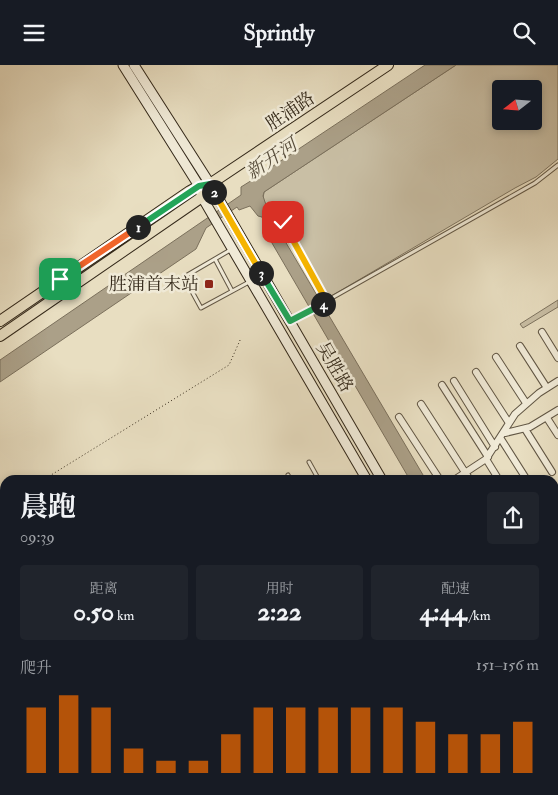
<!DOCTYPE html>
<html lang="zh">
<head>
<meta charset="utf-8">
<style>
	:root { --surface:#171b24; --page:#20242c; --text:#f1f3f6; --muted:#9ea1a6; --accent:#b45309 }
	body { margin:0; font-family:"IM FELL Double Pica","Noto Serif SC",serif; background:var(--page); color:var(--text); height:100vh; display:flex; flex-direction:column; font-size:19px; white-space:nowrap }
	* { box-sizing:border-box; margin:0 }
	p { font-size:16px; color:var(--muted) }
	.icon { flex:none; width:28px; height:28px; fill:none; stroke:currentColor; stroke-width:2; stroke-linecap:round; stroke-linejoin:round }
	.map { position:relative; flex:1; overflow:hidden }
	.panel { position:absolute; left:0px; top:410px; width:559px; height:320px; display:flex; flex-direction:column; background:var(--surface); border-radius:15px 15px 0 0; box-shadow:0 2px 8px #0003 }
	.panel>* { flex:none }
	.needle { width:32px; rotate:253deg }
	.fabs { position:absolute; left:492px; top:15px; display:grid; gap:10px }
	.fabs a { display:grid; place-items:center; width:50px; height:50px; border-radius:5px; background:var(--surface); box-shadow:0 2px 8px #0003; font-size:25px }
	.pin { position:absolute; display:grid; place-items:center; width:42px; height:42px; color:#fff; margin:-21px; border-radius:10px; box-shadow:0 2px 8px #0006 }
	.km { position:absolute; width:25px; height:25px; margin:-12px; border-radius:50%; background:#222; color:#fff; font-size:14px; line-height:25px; text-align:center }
	.round { display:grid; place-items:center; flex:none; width:52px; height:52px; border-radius:5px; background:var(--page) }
	.headline { display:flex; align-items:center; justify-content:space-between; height:85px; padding:0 20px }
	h1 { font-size:28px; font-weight:700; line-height:38px }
	.metrics { display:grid; grid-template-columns:repeat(3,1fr); gap:8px; height:85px; padding:5px 20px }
	.metrics div { display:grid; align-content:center; border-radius:5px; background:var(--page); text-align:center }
	.metrics b { font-size:25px; font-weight:700 }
	.metrics small { font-size:14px; font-weight:400 }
	.metrics p { font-size:14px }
	.chart { height:140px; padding:10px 20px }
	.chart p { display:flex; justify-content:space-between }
	.chart svg { width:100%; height:90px; margin-top:5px; stroke:var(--accent); stroke-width:6 }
	header { display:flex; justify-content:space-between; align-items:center; height:65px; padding:0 20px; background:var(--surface); font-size:22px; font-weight:700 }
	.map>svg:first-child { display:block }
	.green { fill:#c9bfa5; stroke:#7e7460; fill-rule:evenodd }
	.water { fill:#aba088; stroke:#7b705c }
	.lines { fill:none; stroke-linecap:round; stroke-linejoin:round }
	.service-casing { stroke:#615644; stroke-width:5 }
	.minor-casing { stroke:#615644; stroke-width:8 }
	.tertiary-casing { stroke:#615644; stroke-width:9 }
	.secondary-casing { stroke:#34291a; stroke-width:11 }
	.primary-casing { stroke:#34291a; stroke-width:12 }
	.path { stroke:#34291a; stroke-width:1; stroke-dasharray:1 2.5; stroke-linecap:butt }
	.service { stroke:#f0ead7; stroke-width:3 }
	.minor { stroke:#f0ead7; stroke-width:6 }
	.tertiary { stroke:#f0ead7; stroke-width:8 }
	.secondary { stroke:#f0ead7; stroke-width:9 }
	.primary { stroke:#e8dec1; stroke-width:10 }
	.split-1-casing { stroke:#fff; stroke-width:10 }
	.split-2-casing { stroke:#fff; stroke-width:10 }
	.split-3-casing { stroke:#fff; stroke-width:10 }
	.split-4-casing { stroke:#fff; stroke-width:10 }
	.split-5-casing { stroke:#fff; stroke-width:10 }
	.split-1 { stroke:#f0652b; stroke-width:6 }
	.split-2 { stroke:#22a559; stroke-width:6 }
	.split-3 { stroke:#f5b400; stroke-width:6 }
	.split-4 { stroke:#22a559; stroke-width:6 }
	.split-5 { stroke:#f5b400; stroke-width:6 }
	.poi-dot { fill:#8f2418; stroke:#f0ead7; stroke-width:2 }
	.labels { text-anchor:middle; stroke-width:5; stroke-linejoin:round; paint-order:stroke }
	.street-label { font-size:18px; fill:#34291a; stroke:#f0ead7 }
	.poi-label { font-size:18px; fill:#34291a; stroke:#f0ead7; text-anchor:end }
	.water-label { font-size:19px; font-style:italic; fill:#584d3b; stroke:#f0ead7 }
</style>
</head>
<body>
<header><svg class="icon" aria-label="menu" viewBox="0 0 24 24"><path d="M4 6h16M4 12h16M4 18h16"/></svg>Sprintly<svg class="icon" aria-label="search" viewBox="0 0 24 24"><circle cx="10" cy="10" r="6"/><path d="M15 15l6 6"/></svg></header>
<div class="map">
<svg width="558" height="730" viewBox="0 0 558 730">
	<rect width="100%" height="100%" fill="#e8dec1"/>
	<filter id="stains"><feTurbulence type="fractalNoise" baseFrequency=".004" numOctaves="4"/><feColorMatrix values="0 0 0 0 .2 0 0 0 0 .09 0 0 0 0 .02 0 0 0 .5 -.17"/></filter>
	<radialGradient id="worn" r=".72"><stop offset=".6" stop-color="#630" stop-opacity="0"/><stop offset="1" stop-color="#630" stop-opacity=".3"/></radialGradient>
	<path class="green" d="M456,0H558V94L536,112L515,123L328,233L289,162L291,160L279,138L268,144L263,134L264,127ZM501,24H534V56H501Z
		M558,235V242L523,263L520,259Z"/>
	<path class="water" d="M425,0H456L264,127L263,131L269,149L426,415H410L265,166L267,164L262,152L258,151L250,141L239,145L237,142L206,163L196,184L0,317V295L241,130V122L249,117Z
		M0,482L5,497V555L0,558Z"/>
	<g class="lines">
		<g class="service-casing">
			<path id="service" d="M283,157L327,237
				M232,184L184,212L201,243L262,210
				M215,194L232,226
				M291,256L535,118L558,100
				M309,397L319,415
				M288,410L291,415
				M554,440L558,437
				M554,516L558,523
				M558,540V553
				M554,609L558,616
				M140,725L143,730
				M203,725L206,730
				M234,725L236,730
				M265,725L268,730
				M306,725L309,730
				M335,725L338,730
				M372,725L375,730
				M468,725L471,730
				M499,725L502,730"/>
		</g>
		<g class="minor-casing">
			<path id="minor" d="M542,267L558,293
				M520,281L547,323
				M496,292L526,338
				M476,307L509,358
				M454,316L495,382
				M442,320L488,392
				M421,339L470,415
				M399,352L440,415
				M547,353L558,370
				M525,364L552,407
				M505,368L530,362L558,345
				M501,374L527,415
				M486,394L499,415
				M454,415L486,394L515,349L539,328L558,316
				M0,595L5,604
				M0,630L5,628
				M0,646L5,655
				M0,695L5,693
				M0,702L5,710
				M14,725L17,730
				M52,725L54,727
				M402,725L406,730
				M166,730L175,725
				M353,730L355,725
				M432,730L438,725"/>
		</g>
		<g class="tertiary-casing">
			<path id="tertiary" d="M554,428L558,425
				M77,730L85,725"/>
		</g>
		<g class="secondary-casing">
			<path id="secondary" d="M123,0L199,121L202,132L367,415
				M134,0L210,119L382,415
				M554,714L558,721
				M544,725L547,730
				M554,730L558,727"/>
		</g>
		<g class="primary-casing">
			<path id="primary" d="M0,256L190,126L199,121L210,119
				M0,271L202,132L210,119L388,0"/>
		</g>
		<path class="path" d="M43,415L229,300L241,273
			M0,444L5,439
			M554,702L556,706"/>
		<use href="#service" class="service"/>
		<use href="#minor" class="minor"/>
		<use href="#tertiary" class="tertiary"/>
		<use href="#secondary" class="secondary"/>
		<use href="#primary" class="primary"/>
	</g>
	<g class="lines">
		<g class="split-1-casing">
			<path id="split-1" d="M60,214L138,162"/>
		</g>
		<g class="split-2-casing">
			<path id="split-2" d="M138,162L199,121L210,119L214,127"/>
		</g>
		<g class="split-3-casing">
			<path id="split-3" d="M214,127L261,208"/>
		</g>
		<g class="split-4-casing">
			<path id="split-4" d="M261,208L290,256L323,239"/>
		</g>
		<g class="split-5-casing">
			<path id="split-5" d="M283,157L327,237L323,239"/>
		</g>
		<use href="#split-1" class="split-1"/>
		<use href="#split-2" class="split-2"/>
		<use href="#split-3" class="split-3"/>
		<use href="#split-4" class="split-4"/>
		<use href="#split-5" class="split-5"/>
	</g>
	<rect class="poi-dot" x="204" y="214" width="10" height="10" rx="2.5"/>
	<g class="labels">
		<g class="street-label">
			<text transform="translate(290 46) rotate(-34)" y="6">胜浦路</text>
			<text transform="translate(335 302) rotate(60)" y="6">吴胜路</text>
		</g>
		<g class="poi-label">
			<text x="199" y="225">胜浦首末站</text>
		</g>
		<g class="water-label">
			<text transform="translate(271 93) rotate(-34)" y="7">新开河</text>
		</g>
	</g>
	<rect width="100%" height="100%" filter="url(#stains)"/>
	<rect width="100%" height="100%" fill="url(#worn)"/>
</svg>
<div class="fabs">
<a><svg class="needle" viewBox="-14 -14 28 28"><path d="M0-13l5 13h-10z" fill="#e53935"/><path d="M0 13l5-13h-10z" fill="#9ea1a6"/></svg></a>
</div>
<div class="pin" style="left:60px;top:214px;background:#1e9e55"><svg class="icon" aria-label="arrive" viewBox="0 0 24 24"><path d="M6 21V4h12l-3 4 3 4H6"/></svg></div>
<div class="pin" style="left:283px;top:157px;background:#d93025"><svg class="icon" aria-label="check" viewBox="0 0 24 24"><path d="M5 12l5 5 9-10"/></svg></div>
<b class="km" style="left:138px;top:162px">1</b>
<b class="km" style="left:214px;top:127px">2</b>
<b class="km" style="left:261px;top:208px">3</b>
<b class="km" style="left:323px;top:239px">4</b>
<section class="panel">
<div class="headline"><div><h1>晨跑</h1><p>09:39</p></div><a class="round"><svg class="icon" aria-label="share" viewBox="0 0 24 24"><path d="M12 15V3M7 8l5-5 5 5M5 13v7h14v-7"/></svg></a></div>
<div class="metrics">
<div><p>距离</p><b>0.50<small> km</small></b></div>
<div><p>用时</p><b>2:22</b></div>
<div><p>配速</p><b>4:44<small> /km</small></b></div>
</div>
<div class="chart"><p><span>爬升</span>151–156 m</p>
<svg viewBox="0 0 160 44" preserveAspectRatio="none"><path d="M5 44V12M15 44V6M25 44V12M35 44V32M45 44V38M55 44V38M65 44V25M75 44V12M85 44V12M95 44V12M105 44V12M115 44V12M125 44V19M135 44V25M145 44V25M155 44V19"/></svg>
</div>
</section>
</div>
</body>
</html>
